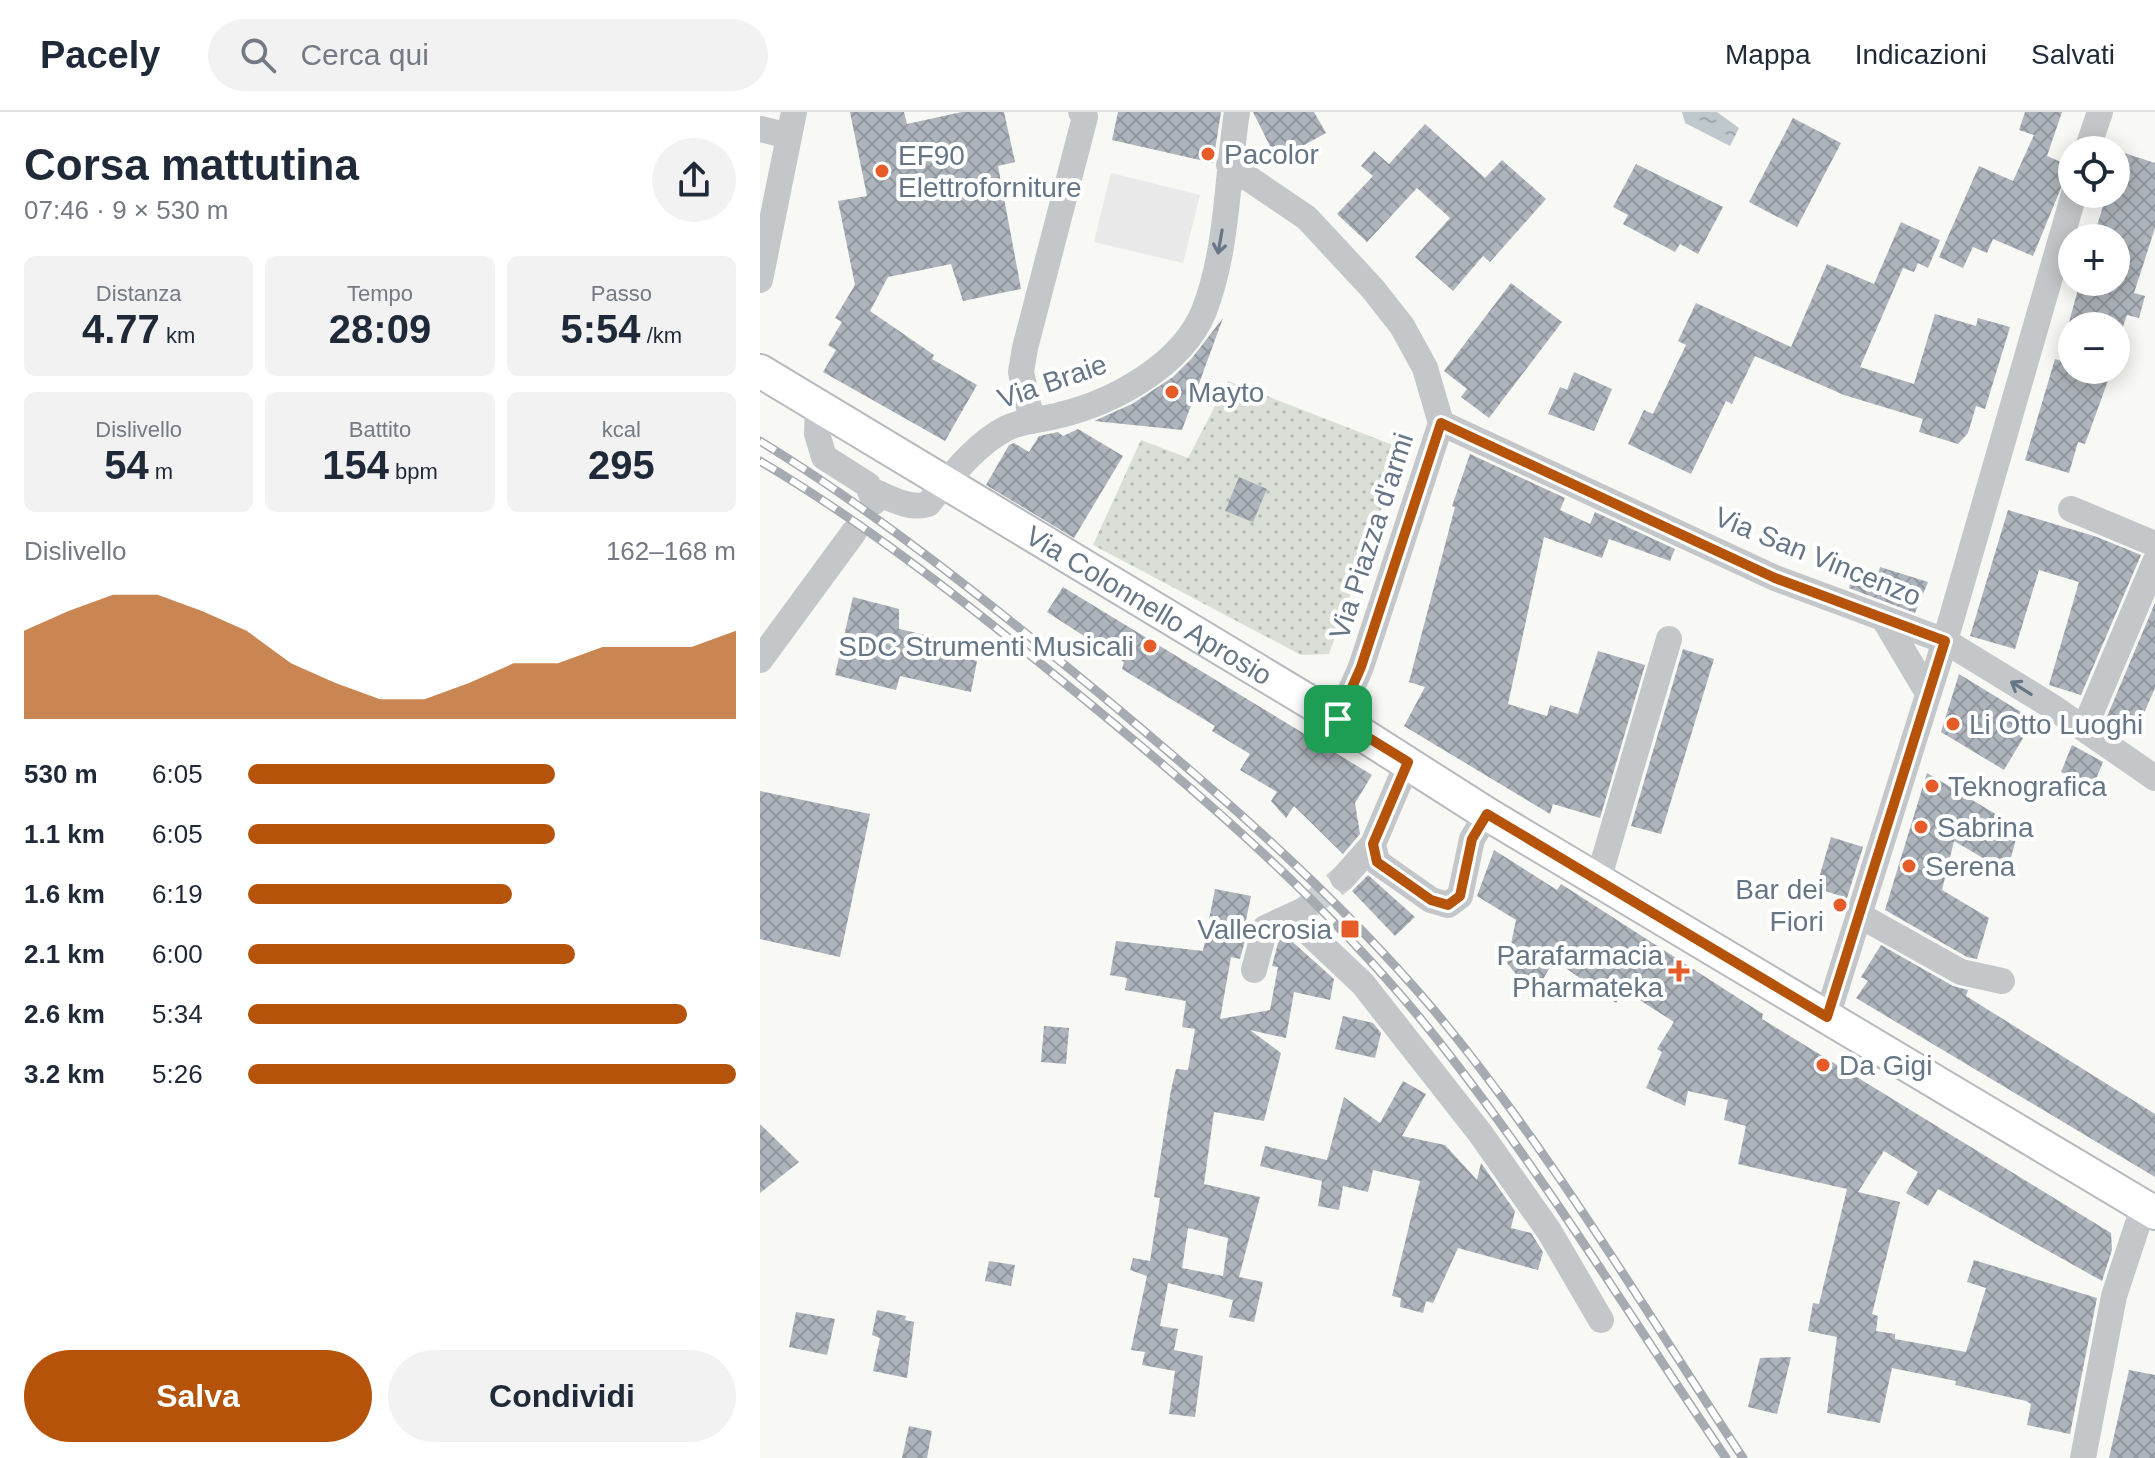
<!DOCTYPE html>
<html lang="it">
<head>
<meta charset="utf-8">
<style>
	:root { --surface:#fff; --page:#f2f2f3; --text:#1f2937; --muted:#747a83; --line:#e0e1e3; --accent:#b45309 }
	body { margin:0; font-family:Arial,sans-serif; background:var(--page); color:var(--text); height:100vh; display:flex; flex-direction:column; font-size:30px; white-space:nowrap }
	* { box-sizing:border-box; margin:0 }
	p { font-size:26px; color:var(--muted) }
	.icon { flex:none; width:44px; height:44px; fill:none; stroke:currentColor; stroke-width:2; stroke-linecap:round; stroke-linejoin:round }
	.map { position:relative; flex:1; overflow:hidden }
	.sheet { display:flex; flex-direction:column; background:var(--surface); width:760px }
	.sheet>* { flex:none }
	.buttons { position:absolute; left:1298px; top:24px; display:grid; gap:16px }
	.buttons a { display:grid; place-items:center; width:72px; height:72px; border-radius:50%; background:var(--surface); box-shadow:0 4px 20px #0003; font-size:40px }
	.pin { position:absolute; display:grid; place-items:center; width:68px; height:68px; color:#fff; margin:-34px; border-radius:16px; box-shadow:0 4px 12px #0006 }
	.round { display:grid; place-items:center; flex:none; width:84px; height:84px; border-radius:42px; background:var(--page) }
	.head { display:flex; align-items:center; justify-content:space-between; height:136px; padding:0 24px }
	h1 { font-size:44px; font-weight:700; line-height:60px }
	.figures { display:grid; grid-template-columns:repeat(3,1fr); gap:12px; height:136px; padding:8px 24px }
	.figures div { display:grid; align-content:center; border-radius:12px; background:var(--page); text-align:center }
	.figures b { font-size:40px; font-weight:700 }
	.figures small { font-size:22px; font-weight:400 }
	.figures p { font-size:22px }
	.chart { height:224px; padding:16px 24px }
	.chart p { display:flex; justify-content:space-between }
	.chart svg { width:100%; height:144px; margin-top:8px; fill:var(--accent); opacity:.7 }
	.action { display:flex; gap:16px; margin-top:auto; padding:16px 24px }
	.action a { flex:1; height:92px; border-radius:48px; background:var(--accent); color:#fff; font-size:32px; font-weight:700; line-height:92px; text-align:center }
	.action a+a { background:var(--page); color:var(--text) }
	ul { padding:0 24px; list-style:none; font-size:26px }
	li { display:grid; grid-template-columns:128px 96px 1fr; align-items:center; height:60px }
	li i { height:20px; border-radius:10px; background:var(--accent) }
	header { display:flex; align-items:center; gap:48px; box-sizing:border-box; height:112px; padding:0 40px; background:var(--surface); border-bottom:2px solid var(--line) }
	header strong { font-size:38px }
	nav { display:flex; gap:44px; margin-inline-start:auto; font-size:28px }
	.search { width:560px; height:72px; background:var(--page); display:flex; align-items:center; gap:20px; box-sizing:border-box; padding:0 28px; border-radius:44px; color:var(--muted); font-size:30px }
	main { display:flex; flex:1; min-height:0 }
	.map>svg:first-child { display:block }
	.built { fill:#e8e9e8 }
	.grass { fill:url(#grass-dots) }
	.water { fill:url(#water-ripples) }
	.building { fill:url(#building-cross-hatch); fill-rule:evenodd }
	.lines { fill:none; stroke-linecap:round; stroke-linejoin:round }
	.minor-tunnel { stroke:#ccd1d4; stroke-width:26; stroke-dasharray:26 13; stroke-linecap:butt }
	.major-casing { stroke:#b6babe; stroke-width:36 }
	.minor { stroke:#c3c7ca; stroke-width:26 }
	.major { stroke:#fff; stroke-width:32 }
	.rail-casing { stroke:#a5abb1; stroke-width:9 }
	.rail { stroke:#fff; stroke-width:6; stroke-dasharray:18; stroke-linecap:butt }
	.oneway { stroke:#667686 }
	.route-casing { stroke:#fff; stroke-width:16 }
	.route { stroke:#b45309; stroke-width:10 }
	.poi-dot { fill:#e55c28; stroke:#fff; stroke-width:3 }
	.labels { text-anchor:middle; stroke-width:8; stroke-linejoin:round; paint-order:stroke }
	.poi-label { font-size:28px; fill:#667686; stroke:#fff; text-anchor:start }
	.street-label { font-size:28px; fill:#667686; stroke:#fff }
</style>
</head>
<body>
<header>
<strong>Pacely</strong>
<div class="search"><svg class="icon" aria-label="search" viewBox="0 0 24 24"><circle cx="10" cy="10" r="6"/><path d="M15 15l6 6"/></svg>Cerca qui</div>
<nav><a>Mappa</a><a>Indicazioni</a><a>Salvati</a></nav>
</header>
<main>
<section class="sheet">
<div class="head"><div><h1>Corsa mattutina</h1><p>07:46 · 9 × 530 m</p></div><a class="round"><svg class="icon" aria-label="share" viewBox="0 0 24 24"><path d="M12 15V3M7 8l5-5 5 5M5 13v7h14v-7"/></svg></a></div>
<div class="figures">
<div><p>Distanza</p><b>4.77<small> km</small></b></div>
<div><p>Tempo</p><b>28:09</b></div>
<div><p>Passo</p><b>5:54<small> /km</small></b></div>
</div>
<div class="figures">
<div><p>Dislivello</p><b>54<small> m</small></b></div>
<div><p>Battito</p><b>154<small> bpm</small></b></div>
<div><p>kcal</p><b>295</b></div>
</div>
<div class="chart"><p><span>Dislivello</span>162–168 m</p>
<svg viewBox="0 0 160 44" preserveAspectRatio="none"><path d="M0 44V17L10 11L20 6L30 6L40 11L50 17L60 27L70 33L80 38L90 38L100 33L110 27L120 27L130 22L140 22L150 22L160 17V44z"/></svg>
</div>
<ul>
<li><b>530 m</b>6:05<i style="width:63%"></i></li>
<li><b>1.1 km</b>6:05<i style="width:63%"></i></li>
<li><b>1.6 km</b>6:19<i style="width:54%"></i></li>
<li><b>2.1 km</b>6:00<i style="width:67%"></i></li>
<li><b>2.6 km</b>5:34<i style="width:90%"></i></li>
<li><b>3.2 km</b>5:26<i style="width:100%"></i></li>
</ul>
<div class="action"><a>Salva</a><a>Condividi</a></div>
</section>
<div class="map">
<svg width="1395" height="1346" viewBox="0 0 1395 1346">
	<defs>
		<pattern id="grass-dots" width="8" height="8" patternUnits="userSpaceOnUse" patternTransform="scale(2)"><rect width="8" height="8" fill="#d9dfd6"/><path d="M2 2h.1M6 6h.1" fill="none" stroke="#b4b9b3" stroke-width="1.8" stroke-linecap="round"/></pattern>
		<pattern id="water-ripples" width="26" height="14" patternUnits="userSpaceOnUse" patternTransform="scale(2)"><rect width="26" height="14" fill="#bec8cd"/><path d="M2 4q2-2 4 0t4 0M15 11q2-2 4 0t4 0" fill="none" stroke="#9ea7ac"/></pattern>
		<pattern id="building-cross-hatch" width="8" height="8" patternUnits="userSpaceOnUse" patternTransform="scale(2)"><rect width="8" height="8" fill="#adb4bb"/><path d="M0 0l8 8M0 8l8-8" fill="none" stroke="#91979e"/></pattern>
	</defs>
	<rect width="100%" height="100%" fill="#f8f8f5"/>
	<path class="built" d="M351,61L440,83L423,151L334,130Z"/>
	<path class="grass" d="M468,269L643,337L569,542L541,543L333,433L381,328L428,346Z"/>
	<path class="water" d="M922,0H957L979,16L970,34L925,11Z"/>
	<path class="building" d="M90,0H144L147,12L202,0H244L255,50L238,54L261,177L203,189L191,152L128,165L110,199L174,243L172,247L217,273L185,329L63,260L76,238L68,233L82,210L75,206L95,173L78,89L107,84Z
		M358,0H461L453,51L352,28Z
		M493,0H554L566,21L517,48Z
		M1265,0H1302L1287,44L1310,54L1273,144L1233,127L1227,141L1213,135L1203,156L1179,145L1219,54L1253,69L1274,23L1259,18Z
		M1033,6L1081,31L1037,115L989,90Z
		M665,12L725,66L742,48L786,87L730,150L723,144L693,179L655,145L690,106L657,76L607,130L577,102L613,64L601,54L614,39L629,52Z
		M1361,40L1395,51V116L1374,181L1385,184L1379,206L1367,203L1360,223L1356,222V214H1308L1320,170H1356V126H1333L1347,82H1356V56Z
		M876,52L963,95L938,142L920,132L915,140L863,112L868,103L853,95Z
		M1141,110L1180,128L1168,156L1158,151L1154,160L1143,156L1100,255L1154,272L1175,202L1216,214L1218,206L1250,215L1225,297L1216,294L1208,321L1198,332L1159,320L1163,307L1084,283L995,244L972,292L966,289L931,362L868,332L884,298L893,302L926,233L918,229L936,191L1031,235L1067,152L1114,172Z
		M751,171L802,210L729,306L701,285L707,277L684,259Z
		M463,206L422,318L334,309L372,292L413,265L432,246Z
		M1295,247L1312,252V258L1350,263L1325,332L1318,330L1309,361L1265,348Z
		M814,260L852,277L834,319L788,302L800,275L807,278Z
		M318,317L363,344L314,426L226,373L249,333L254,331L269,340L279,324L298,320L303,324Z
		M710,342L805,386L800,398L830,412L835,400L915,437L910,449L849,427L842,446L784,425L748,592L787,604L790,593L818,602L838,539L885,553L840,706L793,692L790,702L644,614L665,575L649,570L695,395L692,394Z
		M479,365L507,377L493,410L465,399Z
		M1248,398L1337,425L1381,443L1321,583L1289,573L1319,470L1279,458L1255,537L1210,524Z
		M1120,455L1168,470L1155,501L1089,476L1094,460L1117,467Z
		M303,475L612,663L595,691L600,722L583,742L534,694L526,706L511,689L517,680L480,658L490,642L452,619L455,614L362,557L364,550L287,500Z
		M93,485L139,497V517L179,526L176,539L217,549L211,580L140,564L136,578L75,563Z
		M1395,491V576L1373,626L1346,607Z
		M923,537L954,547L901,722L871,714Z
		M1199,562L1274,608L1244,658L1181,620Z
		M1312,633L1343,650L1333,674L1301,660Z
		M1167,661L1259,716L1247,760L1194,729L1182,778L1229,806L1217,847L1207,845L1125,798Z
		M0,679L110,702L80,845L0,827Z
		M1071,725L1103,735L1087,786L1056,776Z
		M734,738L797,778L801,772L1003,902L1002,907L1351,1121L1352,1138L1342,1169L1178,1077L1168,1094L1146,1081L1158,1060L1124,1039L1098,1080L1140,1090L1112,1202L1118,1204L1116,1219L1135,1222V1227L1206,1240L1226,1176L1207,1170L1214,1148L1337,1186L1310,1322L1267,1313L1271,1292L1266,1289L1195,1273L1196,1269L1132,1256L1120,1311L1067,1301L1077,1225L1048,1219L1053,1191L1059,1192L1087,1077L978,1052L986,1014L964,1008L968,988L928,979L925,994L886,976L902,940L897,937L914,910L864,878L856,891L794,848L781,871L759,866L747,851L756,808L717,784Z
		M608,763L655,805L635,824L592,779Z
		M455,777L491,784L485,813L489,814L480,847L471,845L460,907L510,898L518,855L512,854L519,827L526,824L574,867L570,888L534,880L526,926L490,918L521,941L504,1009L454,1000L444,1072L500,1085L479,1165L503,1170L494,1210L469,1205L473,1188L408,1171L400,1214L418,1217L414,1238L443,1244L435,1305L409,1302L415,1259L382,1253L385,1240L371,1238L387,1164L370,1158L373,1146L390,1149L400,1086L394,1085L411,978L416,957L428,958L435,917L422,915L426,889L365,878L367,866L350,863L356,829L443,839ZM428,1116L468,1126L463,1164L422,1156Z
		M1121,833L1193,874L1208,878L1206,884L1395,1002V1065L1096,886L1108,869L1101,865Z
		M583,904L613,911L621,921L615,946L575,937Z
		M284,914L309,916L306,952L281,950Z
		M643,969L666,982L642,1024L685,1033L717,1068L721,1051L755,1099L751,1116L771,1121L783,1140L778,1158L698,1136L673,1191L666,1189L663,1201L640,1195L641,1186L632,1184L660,1069L613,1058L608,1080L583,1074L579,1098L558,1094L562,1069L500,1054L505,1034L567,1048L584,985L620,1011Z
		M0,1012L39,1050L0,1081Z
		M229,1149L255,1153L251,1174L225,1169Z
		M117,1198L146,1204L145,1208L154,1210L147,1266L113,1259L120,1226L112,1223Z
		M36,1200L75,1207L67,1243L29,1235Z
		M1031,1245L1017,1302L988,1295L1000,1246Z
		M1369,1258L1395,1263V1346H1349Z
		M149,1314L172,1319L167,1346H142Z"/>
	<g class="lines">
		<path class="minor-tunnel" d="M544,798L583,766"/>
		<g class="major-casing">
			<g id="major">
				<path id="s1" d="M0,259L578,607L727,702L1395,1101"/>
			</g>
		</g>
		<path class="minor" d="M0,17L29,24
			M1327,38L1340,0
			M469,53L547,106L612,176L642,214L665,256L681,311L601,555L578,607
			M0,168L34,0
			M58,294L57,322L64,345L108,373L114,390
			M272,309L261,260L265,236L325,5L321,0
			M681,311L1015,466L1185,529L1291,594L1395,666
			M113,379C130,386 150,398 168,392C190,366 215,332 247,316C262,308 283,308 300,303C354,290 422,253 444,199C468,138 467,64 477,0
			M1311,397L1395,432
			M1124,507L1168,581
			M0,548L94,420
			M1324,617L1395,450
			M648,650L613,732L617,750L671,788L688,793L700,784L712,727L727,702
			M583,766L613,732
			M838,768L909,527
			M1099,803L1201,860L1242,869
			M531,804L603,872L720,1021L789,1119L841,1208
			M494,858L505,816L544,798
			M1067,905L1185,529L1314,82
			M1323,1346L1354,1184L1384,1093"/>
		<use href="#major" class="major"/>
		<g class="rail-casing">
			<path id="rail" d="M0,329C119,402 227,489 334,577C454,677 572,778 673,897C788,1035 884,1197 983,1346
				M0,349C108,413 205,490 302,569C441,682 581,801 691,945C790,1073 875,1212 966,1346"/>
		</g>
		<use href="#rail" class="rail"/>
	</g>
	<defs><path id="oneway-shaft" d="M-6 0H5M1.5-3L5.5 0L1.5 3" fill="none" stroke-width="1.6" stroke-linecap="round" stroke-linejoin="round" transform="scale(2)"/></defs>
	<g class="oneway">
		<use href="#oneway-shaft" transform="translate(460 130) rotate(100)"/>
		<use href="#oneway-shaft" transform="translate(1261 576) rotate(-148)"/>
	</g>
	<g class="lines">
		<g class="route-casing">
			<path id="route" d="M681,311L1015,466L1185,529L1067,905L727,702L712,727L700,784L688,793L671,788L617,750L613,732L648,650L578,607L601,555Z"/>
		</g>
		<use href="#route" class="route"/>
	</g>
	<g class="poi-dot">
		<circle cx="448" cy="42" r="8"/>
		<circle cx="122" cy="59" r="8"/>
		<circle cx="412" cy="280" r="8"/>
		<circle cx="390" cy="534" r="8"/>
		<circle cx="1193" cy="612" r="8"/>
		<circle cx="1172" cy="674" r="8"/>
		<circle cx="1161" cy="715" r="8"/>
		<circle cx="1149" cy="754" r="8"/>
		<circle cx="1080" cy="793" r="8"/>
		<rect x="580" y="807" width="20" height="20" rx="4"/>
		<path d="M915 847h8v8h8v8h-8v8h-8v-8h-8v-8h8z"/>
		<circle cx="1063" cy="953" r="8"/>
	</g>
	<g class="labels">
		<g class="poi-label">
			<text x="464" y="52">Pacolor</text>
			<text x="138" y="53">EF90<tspan x="138" dy="32">Elettroforniture</tspan></text>
			<text x="428" y="290">Mayto</text>
			<text x="374" y="544" text-anchor="end">SDC Strumenti Musicali</text>
			<text x="1209" y="622">Li Otto Luoghi</text>
			<text x="1188" y="684">Teknografica</text>
			<text x="1177" y="725">Sabrina</text>
			<text x="1165" y="764">Serena</text>
			<text x="1064" y="787" text-anchor="end">Bar dei<tspan x="1064" dy="32">Fiori</tspan></text>
			<text x="572" y="827" text-anchor="end">Vallecrosia</text>
			<text x="903" y="853" text-anchor="end">Parafarmacia<tspan x="903" dy="32">Pharmateka</tspan></text>
			<text x="1079" y="963">Da Gigi</text>
		</g>
		<g class="street-label">
			<text transform="translate(292 269) rotate(-19)" y="10">Via Braie</text>
			<text transform="translate(611 424) rotate(-72)" y="10">Via Piazza d'armi</text>
			<text transform="translate(1058 444) rotate(22)" y="10">Via San Vincenzo</text>
			<text dy="10" stroke="none"><textPath href="#s1" startOffset="454">Via Colonnello Aprosio</textPath></text>
		</g>
	</g>
</svg>
<div class="buttons">
<a><svg class="icon" aria-label="locate" viewBox="0 0 24 24"><circle cx="12" cy="12" r="6"/><path d="M12 2v4M12 18v4M2 12h4M18 12h4"/></svg></a>
<a>+</a>
<a>−</a>
</div>
<div class="pin" style="left:578px;top:607px;background:#1e9e55"><svg class="icon" aria-label="arrive" viewBox="0 0 24 24"><path d="M6 21V4h12l-3 4 3 4H6"/></svg></div>
</div>
</main>
</body>
</html>
